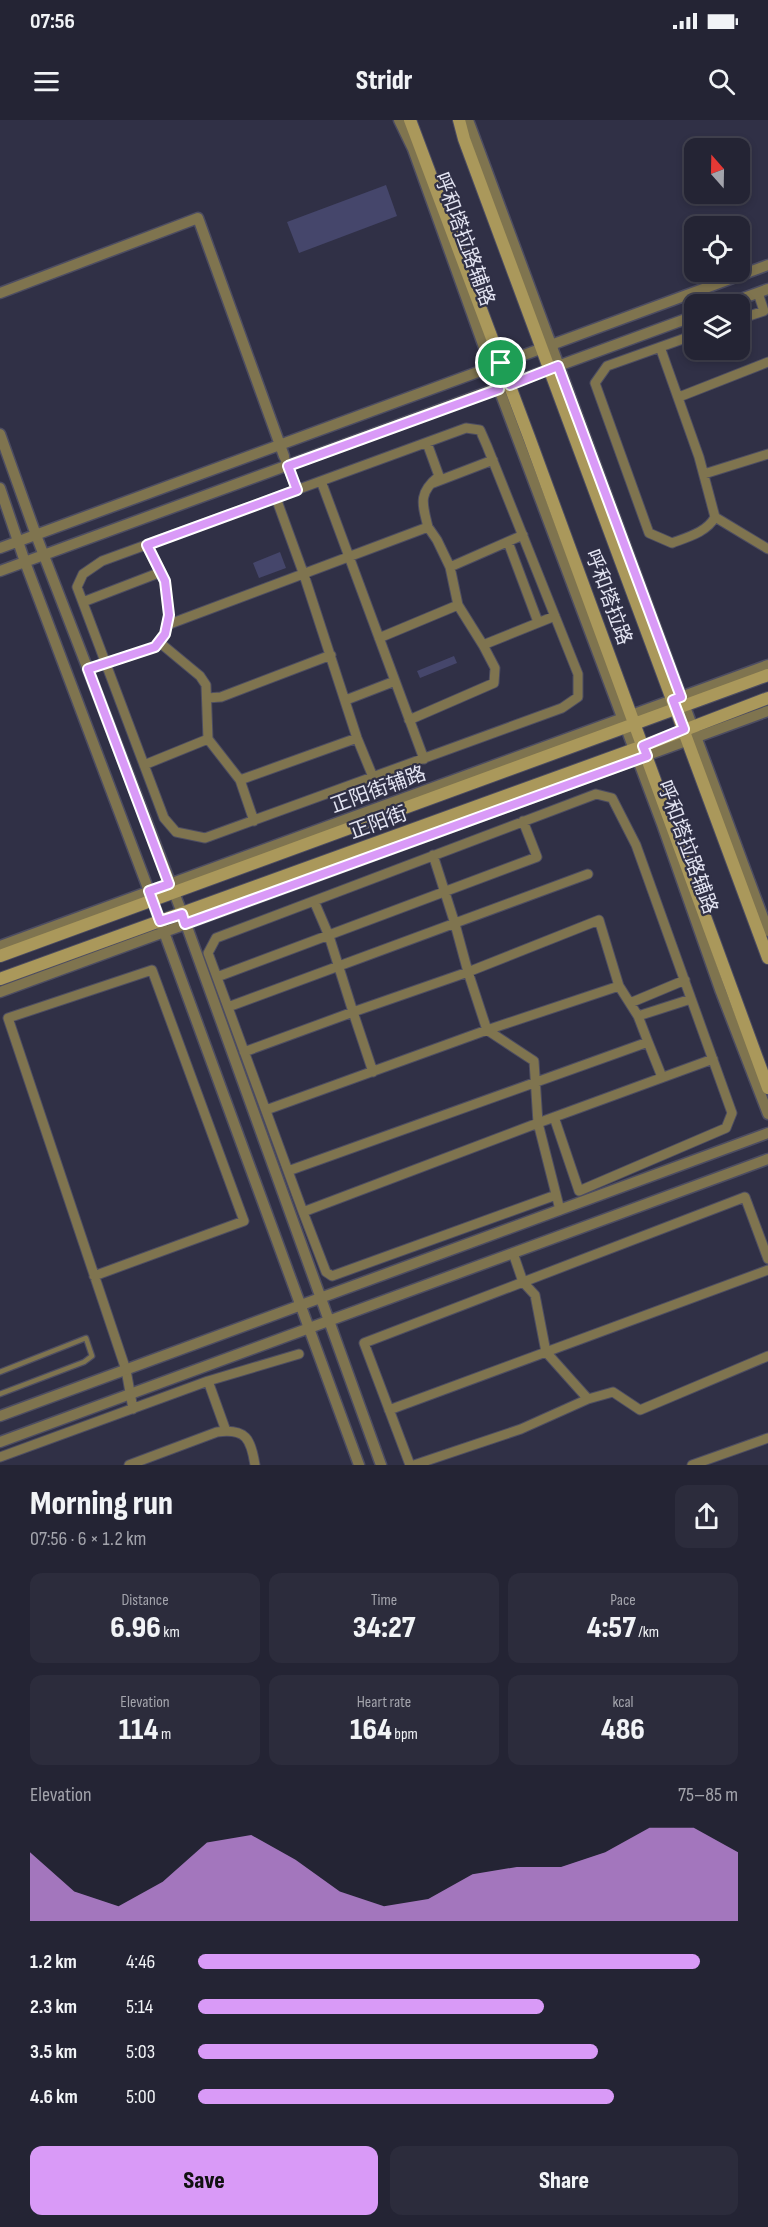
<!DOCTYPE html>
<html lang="en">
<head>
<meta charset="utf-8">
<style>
	:root { --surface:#242434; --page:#2c2c3c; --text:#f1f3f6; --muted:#a3a4ac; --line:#41414f; --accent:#d99af7 }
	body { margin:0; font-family:"Sofia Sans Condensed","Noto Sans SC",sans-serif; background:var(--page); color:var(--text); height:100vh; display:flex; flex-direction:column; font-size:22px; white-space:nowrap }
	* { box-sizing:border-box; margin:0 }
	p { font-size:20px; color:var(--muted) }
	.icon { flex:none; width:33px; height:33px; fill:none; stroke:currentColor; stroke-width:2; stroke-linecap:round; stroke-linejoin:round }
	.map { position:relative; height:1345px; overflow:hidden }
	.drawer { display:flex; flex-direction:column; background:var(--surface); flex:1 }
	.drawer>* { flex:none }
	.needle { width:39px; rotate:340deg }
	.controls { position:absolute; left:684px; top:18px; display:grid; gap:12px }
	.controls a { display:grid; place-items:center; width:66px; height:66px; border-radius:12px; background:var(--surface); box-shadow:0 3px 9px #0003,0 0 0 2px var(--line); font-size:30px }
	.pin { position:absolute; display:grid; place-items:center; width:51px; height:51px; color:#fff; margin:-26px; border:3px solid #fff; border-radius:50%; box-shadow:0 2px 6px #0007 }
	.round { display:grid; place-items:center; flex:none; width:63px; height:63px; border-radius:12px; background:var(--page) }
	.headline { display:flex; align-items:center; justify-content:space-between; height:102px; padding:0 30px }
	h1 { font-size:33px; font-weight:800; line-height:45px }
	.stats { display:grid; grid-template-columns:repeat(3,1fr); gap:9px; height:102px; padding:6px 30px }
	.stats div { display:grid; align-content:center; border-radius:12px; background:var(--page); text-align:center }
	.stats b { font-size:30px; font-weight:800 }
	.stats small { font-size:16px; font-weight:400 }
	.stats p { font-size:16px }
	.chart { height:168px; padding:12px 30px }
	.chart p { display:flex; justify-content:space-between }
	.chart svg { width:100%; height:108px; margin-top:6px; fill:var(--accent); opacity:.7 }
	.cta { display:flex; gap:12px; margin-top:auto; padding:12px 30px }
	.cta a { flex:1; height:69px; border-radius:12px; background:var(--accent); color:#111; font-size:24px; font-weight:800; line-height:69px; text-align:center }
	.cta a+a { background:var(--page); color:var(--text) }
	ul { padding:0 30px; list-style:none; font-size:20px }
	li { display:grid; grid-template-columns:96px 72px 1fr; align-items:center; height:45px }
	li i { height:15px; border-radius:8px; background:var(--accent) }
	.status { display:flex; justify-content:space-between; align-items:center; height:42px; padding:0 30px; background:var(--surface); direction:ltr }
	.status svg { height:16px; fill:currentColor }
	header { display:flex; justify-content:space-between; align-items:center; height:78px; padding:0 30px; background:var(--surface); font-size:27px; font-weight:800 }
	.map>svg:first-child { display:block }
	.building { fill:#45466b }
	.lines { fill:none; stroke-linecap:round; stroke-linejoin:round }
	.service-casing { stroke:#4d4d62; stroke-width:7 }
	.minor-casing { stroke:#4d4d62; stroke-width:11 }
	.tertiary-casing { stroke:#4d4d62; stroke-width:13 }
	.secondary-casing { stroke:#4d4d62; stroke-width:14 }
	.service { stroke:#7f744f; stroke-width:4.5 }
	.minor { stroke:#7f744f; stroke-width:9 }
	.tertiary { stroke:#7f744f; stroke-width:10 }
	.secondary { stroke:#aa985b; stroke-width:12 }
	.route-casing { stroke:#fff; stroke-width:12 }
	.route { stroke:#d99af7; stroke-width:8 }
	.labels { text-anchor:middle; stroke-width:4.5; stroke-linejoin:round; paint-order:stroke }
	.street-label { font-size:20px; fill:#e3e4f2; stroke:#303046 }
</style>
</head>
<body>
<div class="status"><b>07:56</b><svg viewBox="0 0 49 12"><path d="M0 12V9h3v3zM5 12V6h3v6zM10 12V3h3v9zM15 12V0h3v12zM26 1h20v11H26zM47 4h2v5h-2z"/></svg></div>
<header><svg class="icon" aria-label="menu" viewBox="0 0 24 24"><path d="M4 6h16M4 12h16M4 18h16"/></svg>Stridr<svg class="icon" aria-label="search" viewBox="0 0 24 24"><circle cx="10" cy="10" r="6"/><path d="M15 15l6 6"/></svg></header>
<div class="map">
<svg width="768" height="1345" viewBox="0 0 768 1345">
	<rect width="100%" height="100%" fill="#303046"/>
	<path class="building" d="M386,65L397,96L299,133L287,102Z
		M280,432L286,448L259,458L253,443Z
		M454,536L457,543L420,558L417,551Z"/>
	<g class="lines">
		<g class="service-casing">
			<path id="service" d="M0,1252L86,1218L92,1236L84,1242L0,1274"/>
		</g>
		<g class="minor-casing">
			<path id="minor" d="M740,199L764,191L758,173
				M660,227L699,337L715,397C707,412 688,417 672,423L649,413L595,263L607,246L694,215
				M679,277L768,242
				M466,308L480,310L487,326L578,554V577L562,588L205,718L176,712L164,698L77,467L83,454L102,441Z
				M285,339L297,370
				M704,354L768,334
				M321,361L424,639
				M433,363L493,340
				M276,378L304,455L357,618L373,657
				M715,397L768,429
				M428,407L437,420L450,447L523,415
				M508,422L538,502
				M450,447L458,485L483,525L555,496
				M83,482L161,452
				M167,505L428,407C422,383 418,373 439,356L427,323
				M379,518L458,485
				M159,522L200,556L206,565L208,619L240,660L254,701
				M88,549L155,527L165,514L169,495L165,461L147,425
				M207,578L221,577L331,535
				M346,580L395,561
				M409,600L494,563L495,548L483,525
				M144,645L208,619
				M240,660L357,618
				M433,735L455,804L468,852L487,910L534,941L538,1003L560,1090
				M217,857L537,737L523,701
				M630,883L685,860
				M228,887L588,754
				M638,896L691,879
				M244,932L353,892L329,816L314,781
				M373,952L353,892L468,852L599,800L619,866
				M266,990L487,910L619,866L638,896L648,922
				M288,1051L648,922L662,957
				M556,1075L332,1156L326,1152L303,1092L538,1003L713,939
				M303,1092L208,833L216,818L596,674L612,678L636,725L732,993L726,1008L579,1071L554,997
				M513,1133L523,1162L535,1175L546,1232L588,1279
				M94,1156L244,1101L152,850L8,898L126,1250L133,1289
				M208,1261L226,1311
				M389,1290L768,1150
				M0,1337L208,1261L299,1234
				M129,1345L217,1312C246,1308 251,1319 255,1345
				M410,1345L364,1223L745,1077L768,1139
				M414,1345L521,1309L588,1279L613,1272L640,1290L768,1236
				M692,1345L768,1318"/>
		</g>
		<g class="tertiary-casing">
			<path id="tertiary" d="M399,0L413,29L499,269L662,704L721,872L768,994
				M468,0L768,811
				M0,173L198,98L284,336
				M727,184L768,169
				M0,314L36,415L182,793L381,1345
				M0,368L25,442L149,771L359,1345
				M0,428L768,145
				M0,451L694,196
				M0,826L768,545
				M0,872L768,591
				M0,1296L768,1013
				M0,1322L768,1039"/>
		</g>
		<g class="secondary-casing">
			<path id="secondary" d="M410,0L529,317L768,968
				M459,0L464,19L768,838
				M0,836L768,555
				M0,859L643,626L768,578"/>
		</g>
		<use href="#service" class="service"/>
		<use href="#minor" class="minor"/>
		<use href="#tertiary" class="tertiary"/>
		<use href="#secondary" class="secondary"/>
	</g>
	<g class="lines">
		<g class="route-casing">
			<path id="route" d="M501,243L510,265L558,246L681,577L673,580L684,609L643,626L647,636L185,804L182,794L160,801L149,771L169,764L88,549L155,527L165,514L169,495L165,461L147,425L297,370L288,346L499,269L492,246Z"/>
		</g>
		<use href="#route" class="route"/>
	</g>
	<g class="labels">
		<g class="street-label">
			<text transform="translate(465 119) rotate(70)" y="7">呼和塔拉路辅路</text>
			<text transform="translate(609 477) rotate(70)" y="7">呼和塔拉路</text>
			<text transform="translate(378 669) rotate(-20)" y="7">正阳街辅路</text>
			<text transform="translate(378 702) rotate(-20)" y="7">正阳街</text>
			<text transform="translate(688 727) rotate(70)" y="7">呼和塔拉路辅路</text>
		</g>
	</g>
</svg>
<div class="controls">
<a><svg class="needle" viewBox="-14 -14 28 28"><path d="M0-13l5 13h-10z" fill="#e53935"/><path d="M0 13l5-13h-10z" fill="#a3a4ac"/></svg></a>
<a><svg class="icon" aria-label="locate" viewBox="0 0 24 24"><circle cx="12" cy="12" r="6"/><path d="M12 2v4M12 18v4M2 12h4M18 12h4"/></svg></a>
<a><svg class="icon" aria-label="layers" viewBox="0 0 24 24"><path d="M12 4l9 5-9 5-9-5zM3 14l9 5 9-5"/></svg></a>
</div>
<div class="pin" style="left:501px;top:243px;background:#1e9e55"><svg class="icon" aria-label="arrive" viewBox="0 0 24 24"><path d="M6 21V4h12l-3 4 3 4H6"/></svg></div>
</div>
<section class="drawer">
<div class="headline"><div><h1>Morning run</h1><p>07:56 · 6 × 1.2 km</p></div><a class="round"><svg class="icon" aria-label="share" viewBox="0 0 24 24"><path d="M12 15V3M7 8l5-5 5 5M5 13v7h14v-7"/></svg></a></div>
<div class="stats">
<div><p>Distance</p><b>6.96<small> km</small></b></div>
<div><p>Time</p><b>34:27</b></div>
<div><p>Pace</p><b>4:57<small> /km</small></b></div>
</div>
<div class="stats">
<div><p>Elevation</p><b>114<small> m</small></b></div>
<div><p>Heart rate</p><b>164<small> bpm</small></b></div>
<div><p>kcal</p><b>486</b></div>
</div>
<div class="chart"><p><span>Elevation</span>75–85 m</p>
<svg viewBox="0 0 160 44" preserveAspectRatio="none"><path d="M0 44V16L10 32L20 38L30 28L40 12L50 9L60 19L70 32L80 38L90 35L100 25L110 22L120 22L130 16L140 6L150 6L160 16V44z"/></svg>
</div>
<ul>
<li><b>1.2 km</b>4:46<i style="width:93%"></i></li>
<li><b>2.3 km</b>5:14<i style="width:64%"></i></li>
<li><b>3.5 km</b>5:03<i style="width:74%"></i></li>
<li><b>4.6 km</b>5:00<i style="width:77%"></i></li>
</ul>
<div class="cta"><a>Save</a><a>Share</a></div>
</section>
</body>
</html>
